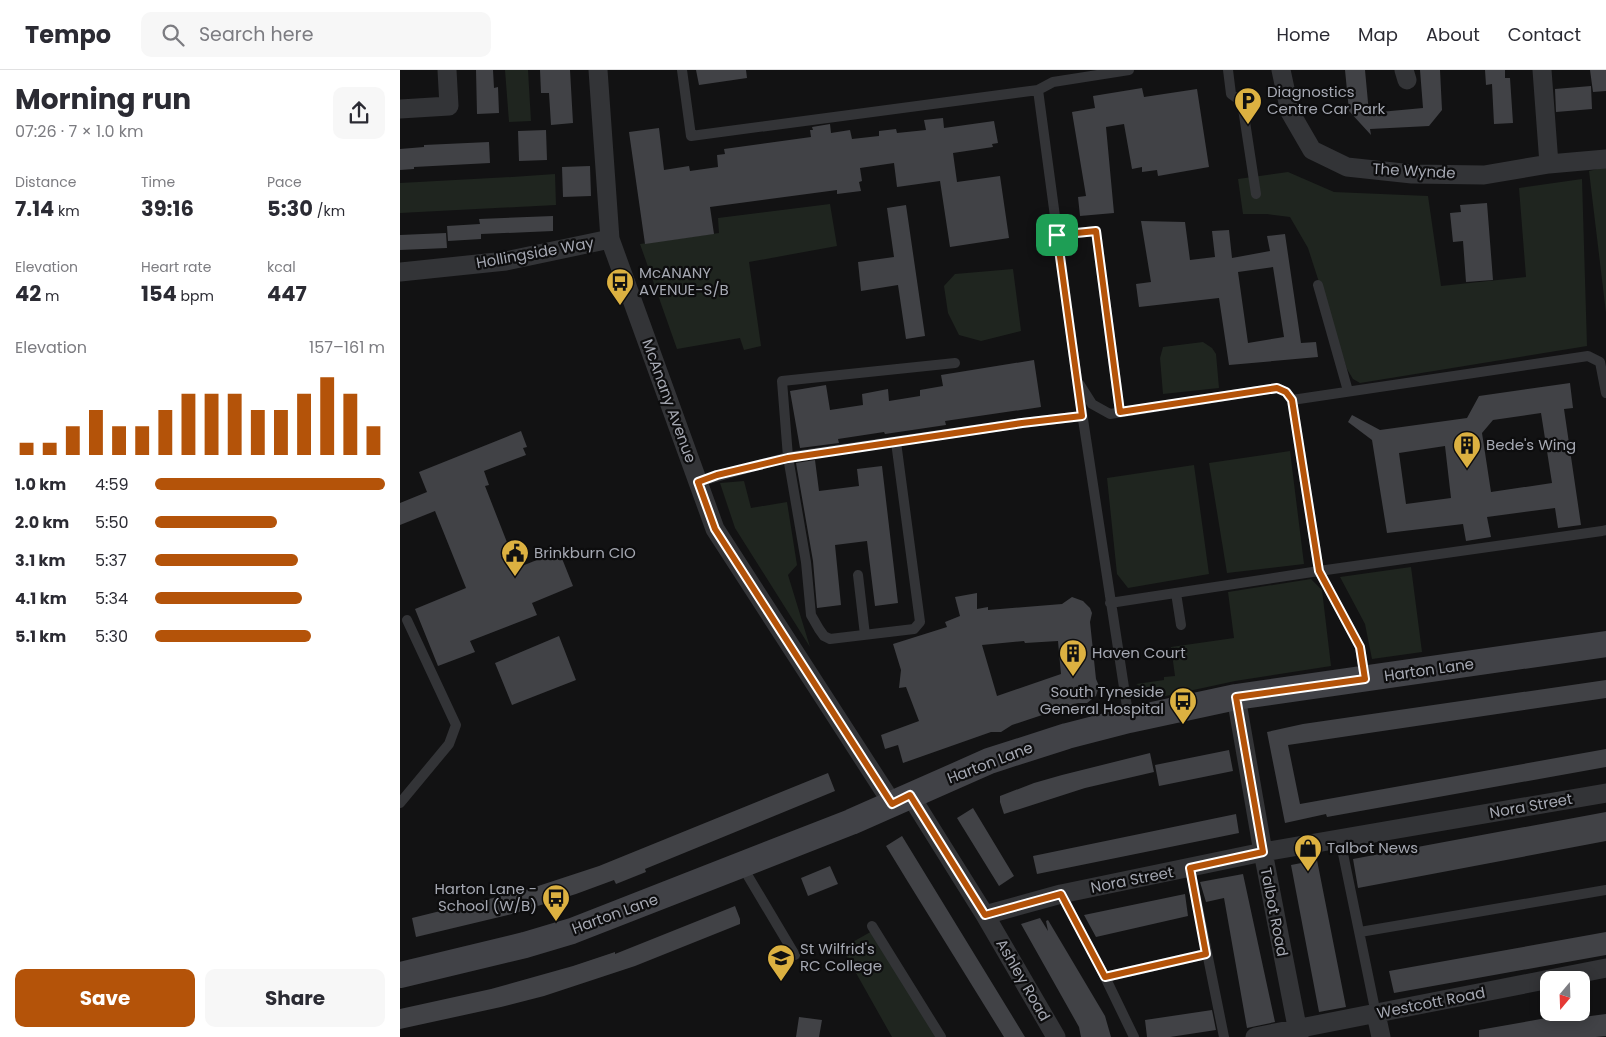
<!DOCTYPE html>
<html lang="en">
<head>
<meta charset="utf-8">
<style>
	:root { --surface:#fff; --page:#f7f7f7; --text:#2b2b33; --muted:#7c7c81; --line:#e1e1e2; --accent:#b45309 }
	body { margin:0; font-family:Poppins,sans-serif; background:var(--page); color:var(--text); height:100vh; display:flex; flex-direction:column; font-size:19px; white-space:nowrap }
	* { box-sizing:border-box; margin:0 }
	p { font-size:16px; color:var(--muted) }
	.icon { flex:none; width:28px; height:28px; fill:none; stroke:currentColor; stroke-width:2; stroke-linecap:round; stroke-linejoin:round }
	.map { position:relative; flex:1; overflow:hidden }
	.sheet { display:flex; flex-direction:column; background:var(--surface); width:400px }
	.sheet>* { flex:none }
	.needle { width:32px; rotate:199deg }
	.fabs { position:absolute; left:1140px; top:901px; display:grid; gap:10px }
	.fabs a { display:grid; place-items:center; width:50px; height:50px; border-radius:10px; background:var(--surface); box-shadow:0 2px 12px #0003; font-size:25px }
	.pin { position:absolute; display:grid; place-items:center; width:42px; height:42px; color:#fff; margin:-21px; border-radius:10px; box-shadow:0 2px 8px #0006 }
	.round { display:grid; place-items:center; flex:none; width:52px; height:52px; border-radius:10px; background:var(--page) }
	.summary { display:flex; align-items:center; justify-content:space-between; height:85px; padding:0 15px }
	h1 { font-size:28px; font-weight:700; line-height:38px }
	.figures { display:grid; grid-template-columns:repeat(3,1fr); gap:8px; height:85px; padding:5px 15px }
	.figures div { display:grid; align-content:center }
	.figures b { font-size:21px; font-weight:700 }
	.figures small { font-size:14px; font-weight:400 }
	.figures p { font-size:14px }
	.chart { height:140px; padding:10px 15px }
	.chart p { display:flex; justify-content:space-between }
	.chart svg { width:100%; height:90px; margin-top:5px; stroke:var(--accent); stroke-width:6 }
	.cta { display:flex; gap:10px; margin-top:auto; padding:10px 15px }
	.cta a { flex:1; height:58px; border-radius:10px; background:var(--accent); color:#fff; font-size:20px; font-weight:700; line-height:58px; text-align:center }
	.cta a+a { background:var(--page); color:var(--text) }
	ul { padding:0 15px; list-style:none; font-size:16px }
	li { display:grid; grid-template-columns:80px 60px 1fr; align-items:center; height:38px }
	li i { height:12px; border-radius:6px; background:var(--accent) }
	header { display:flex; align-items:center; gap:30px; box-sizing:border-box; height:70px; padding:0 25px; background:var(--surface); border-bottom:1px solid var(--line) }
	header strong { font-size:24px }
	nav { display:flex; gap:28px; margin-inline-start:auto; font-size:18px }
	.search { width:350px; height:45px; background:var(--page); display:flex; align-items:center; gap:12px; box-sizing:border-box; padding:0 18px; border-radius:10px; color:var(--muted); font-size:19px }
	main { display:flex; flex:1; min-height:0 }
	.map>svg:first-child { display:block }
	.green { fill:#1f251f }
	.building { fill:#414246; fill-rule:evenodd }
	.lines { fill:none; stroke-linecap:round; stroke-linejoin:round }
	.lane { stroke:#333437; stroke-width:10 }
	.street { stroke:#333437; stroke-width:19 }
	.secondary { stroke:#414247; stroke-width:26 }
	.route-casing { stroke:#fff; stroke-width:10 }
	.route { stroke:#b45309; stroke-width:6 }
	.labels { text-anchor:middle; stroke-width:4.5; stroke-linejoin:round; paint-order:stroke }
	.poi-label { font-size:15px; fill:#a5a8b2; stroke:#0d0d0e; text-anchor:start }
	.street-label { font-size:15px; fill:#a5a8b2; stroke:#0d0d0e }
</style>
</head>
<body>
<header>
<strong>Tempo</strong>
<div class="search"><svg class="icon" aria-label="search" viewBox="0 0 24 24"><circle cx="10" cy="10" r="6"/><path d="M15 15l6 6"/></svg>Search here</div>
<nav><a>Home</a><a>Map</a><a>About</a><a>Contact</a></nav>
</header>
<main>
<section class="sheet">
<div class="summary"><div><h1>Morning run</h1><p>07:26 · 7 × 1.0 km</p></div><a class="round"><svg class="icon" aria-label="share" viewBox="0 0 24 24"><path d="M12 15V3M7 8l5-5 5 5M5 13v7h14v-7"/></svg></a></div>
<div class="figures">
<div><p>Distance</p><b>7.14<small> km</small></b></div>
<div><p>Time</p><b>39:16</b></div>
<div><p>Pace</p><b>5:30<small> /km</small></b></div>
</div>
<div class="figures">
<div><p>Elevation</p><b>42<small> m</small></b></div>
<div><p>Heart rate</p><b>154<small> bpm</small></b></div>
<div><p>kcal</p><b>447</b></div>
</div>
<div class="chart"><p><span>Elevation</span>157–161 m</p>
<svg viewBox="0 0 160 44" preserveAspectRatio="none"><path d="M5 44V38M15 44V38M25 44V30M35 44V22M45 44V30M55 44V30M65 44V22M75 44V14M85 44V14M95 44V14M105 44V22M115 44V22M125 44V14M135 44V6M145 44V14M155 44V30"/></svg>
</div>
<ul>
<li><b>1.0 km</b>4:59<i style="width:100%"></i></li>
<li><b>2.0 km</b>5:50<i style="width:53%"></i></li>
<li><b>3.1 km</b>5:37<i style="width:62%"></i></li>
<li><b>4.1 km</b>5:34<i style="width:64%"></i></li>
<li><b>5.1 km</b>5:30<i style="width:68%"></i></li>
</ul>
<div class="cta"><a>Save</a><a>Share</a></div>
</section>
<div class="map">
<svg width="1206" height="967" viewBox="0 0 1206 967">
	<rect width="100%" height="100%" fill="#121213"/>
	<path class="green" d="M105,0H128L131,51L109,52Z
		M1206,97V243L1189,101Z
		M888,102L934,122L1028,126L1041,216L1126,207L1119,118L1182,109L1187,276L960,313L953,309L947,299L908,178L890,147L867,144H843L838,109Z
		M155,104L156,135L0,143V113L112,107Z
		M430,134L437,176L349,192L361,276L344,280L340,268L277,279L240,174L319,163L318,148Z
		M613,199L621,261L581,271L559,265L548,243L544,216L555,204Z
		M803,272L812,278L816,284L819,318L763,324L760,288L763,277Z
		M890,381L904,494L827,503L809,393Z
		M794,395L809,504L728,518L717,504L707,408Z
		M344,411L351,438L387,432L397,495L388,505L410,577L335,458L320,413Z
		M1011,497L1022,582L972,589L965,554L940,507Z
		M911,509L922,520L931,596L835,611L761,627L736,614L764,610V607L775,606L771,577L834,568L828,522Z
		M474,860L541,967H492L442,878Z"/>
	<path class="building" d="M76,0H93L94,18L98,17L99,43L77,44Z
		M140,0H170L173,53L151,55L149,23H141Z
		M296,0H346L347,8L299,15Z
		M945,0H965L969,43L1023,38L1020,0H1040L1042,40L1029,56L970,59L971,65L949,41Z
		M1085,0H1105V8H1110L1113,53L1094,54L1092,14L1086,15Z
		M1190,0H1206V21L1193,22Z
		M1191,16L1192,39L1156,42L1155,19Z
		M742,18L744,27L797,19L809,97L758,106L757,100L742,102V97L732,99L724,54L706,57L714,143L680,146L678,127L686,126L672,42L695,38L693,26Z
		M543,48L544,58L594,51L598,73L592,74L593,77L553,83L557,112L600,106L609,168L550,177L540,111L497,117L494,93L460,98L462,111L459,112L461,121L437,124V120L310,137L314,164L245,174L229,62L259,58L264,100L289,96L290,101L318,97L317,85L325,84L324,79L411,67L410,60H413L412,57L430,54L431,63L450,60L452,69L479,66V61L496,59L497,63L526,60L524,50Z
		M146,60L147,90L119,91L118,61Z
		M89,72L90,93L14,97V99L0,100V79L24,77V75Z
		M190,96L191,126L163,127L162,97Z
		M1087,133L1093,210L1066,212L1063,171L1053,172L1050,143L1061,142L1060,135Z
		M506,135L525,266L506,269L498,215L461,221L458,192L494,187L487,138Z
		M153,146V161L81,164V169L48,171L47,156L80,154L79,149Z
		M741,151L785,152L790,190L815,187L812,161L829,160L832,188L870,181L867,166L885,164L901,273L916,272L918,287L829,295L819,228L739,237L736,214L751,212ZM873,197L884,267L848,273L838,202Z
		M46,163L47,178L0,180V165Z
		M634,290L641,337L545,351L546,355L485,364L484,362L438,369L439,373L400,378L390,321L426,315L430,340L463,335L462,324L488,319L489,331L520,326V320L543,316L541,305Z
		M1170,313L1173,338L1164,339L1181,455L1158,458L1155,438L1087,447L1091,467L1066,471L1063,454L987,463L972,370L948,352L952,345L980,360L1067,348L1079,326ZM1141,343L1152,413L1091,422L1082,363L1093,350ZM1045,376L1051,428L1006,434L999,383Z
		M121,361L127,377L123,378L126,385L84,401L89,415L85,416L117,498L159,481L173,516L132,533L137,545L70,571L75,582L38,596L15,539L66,518L35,441L0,455V433L27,422L19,402Z
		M415,390L419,421L459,416L457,399L482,396L498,533L475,536L467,471L435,475L441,535L417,538L413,491L396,393Z
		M577,523V539L588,537V540L662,534L672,527L683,531L690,538L692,543L690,552L696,609L699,616L696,626L687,633H678L612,655L601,662H591L503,693L498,675L485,679L481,665L519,651L506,617L499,618L501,600L493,574L547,557L545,552L560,546L555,527ZM624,571L625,573L658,571L661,604L597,626L582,575Z
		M159,566L176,610L112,635L95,593Z
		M1206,610V628L888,675L900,734L1206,679V697L927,747L926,744L885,753L867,662L903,654Z
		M829,680L833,701L759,716L755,695Z
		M750,683L754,702L685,718L604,744L600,732V726L634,713L662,705Z
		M428,703L435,721L245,799L246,802L216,814L214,810L176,824L112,844L16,867L12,848L129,819L199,796Z
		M573,738L614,806L599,816L557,748Z
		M1206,742V771L958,818L953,789Z
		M836,744L839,763L637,804L633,786Z
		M502,766L611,944L625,967H604L508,812L486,776Z
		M917,790L946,937L919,942L891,795Z
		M430,796L438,814L408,826L401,808Z
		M843,804L875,952L847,958L824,828L806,832L800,812Z
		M785,824L788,846L696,867L684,845Z
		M335,836L340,849V854L235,896L144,926L101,937L0,959V939L91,919L173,896L215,882V884Z
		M640,848L648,861L646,851L648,850L705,946L711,967H681L679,957L621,854Z
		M1206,862V885L994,923L989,901Z
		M812,940L816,960L770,967H747L745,950Z
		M1206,944V966L1196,967H1079V960L1152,947V951Z
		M399,947L422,950L419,967H396Z"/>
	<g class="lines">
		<path class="lane" d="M282,0L291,66L638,20L653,12L729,0
			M828,0L831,24L842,32L856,124
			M638,20L677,310L729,650
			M657,165L696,161L720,342
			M918,215L948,321
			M680,315L692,334L710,344L877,318L886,322L892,330L919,501L960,577L965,608
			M892,330L1188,286L1200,292L1206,323
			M496,372L520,552L514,559L430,569L424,566L419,559L411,545L406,492L388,387L382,311L555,293
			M298,412L388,387L622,353L682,346
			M458,505L465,565
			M776,523L781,555
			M710,533L919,501L1202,461L1206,460
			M0,733L49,674L56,655L7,550
			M940,769L976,944
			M342,796L395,885
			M790,798L824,967
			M661,824L705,907L734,967
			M472,856L541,967
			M960,862L1206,820
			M705,907L806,884"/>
		<path class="street" d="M198,0L210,169L315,459L492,733
			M881,0L890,42L912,80L947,97L1012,104L1084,105L1149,94L1206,89
			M1004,0L1007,10
			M1142,0L1149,94
			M0,39L49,36L47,0
			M0,202L106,191L210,169
			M836,627L863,782L899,967
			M510,725L585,845L656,967
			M585,845L661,824L863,782L1206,723
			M976,944L981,967
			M855,967L1206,898"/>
		<path class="secondary" d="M0,905L125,875L172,861L451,752L589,691L667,666L729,650L836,627L1206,574"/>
	</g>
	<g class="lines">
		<g class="route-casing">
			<path id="route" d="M696,161L720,342L877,318L886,322L892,330L919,501L960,577L965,609L836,627L863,782L790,798L806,884L705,907L661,824L585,845L510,725L492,734L315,459L298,412L317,405L388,388L622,353L682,346L657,165Z"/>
		</g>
		<use href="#route" class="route"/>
	</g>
	<defs>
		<g id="parking-pin" transform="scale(1.4375)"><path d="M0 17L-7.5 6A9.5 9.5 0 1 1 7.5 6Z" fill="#dcb141" stroke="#0d0d0e"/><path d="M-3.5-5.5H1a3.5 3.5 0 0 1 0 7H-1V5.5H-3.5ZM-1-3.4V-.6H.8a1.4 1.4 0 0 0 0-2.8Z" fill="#111"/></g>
		<g id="bus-pin" transform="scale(1.4375)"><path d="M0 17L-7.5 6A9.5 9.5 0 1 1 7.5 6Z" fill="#dcb141" stroke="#0d0d0e"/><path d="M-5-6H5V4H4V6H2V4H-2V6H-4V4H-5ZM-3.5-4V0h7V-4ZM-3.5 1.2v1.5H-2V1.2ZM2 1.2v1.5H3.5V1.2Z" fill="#111"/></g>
		<g id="building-pin" transform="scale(1.4375)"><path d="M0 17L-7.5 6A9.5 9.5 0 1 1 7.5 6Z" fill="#dcb141" stroke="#0d0d0e"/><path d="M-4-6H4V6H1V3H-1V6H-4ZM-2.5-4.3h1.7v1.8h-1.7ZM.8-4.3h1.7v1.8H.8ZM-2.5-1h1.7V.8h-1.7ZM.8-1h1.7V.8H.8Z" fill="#111"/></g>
		<g id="civic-pin" transform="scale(1.4375)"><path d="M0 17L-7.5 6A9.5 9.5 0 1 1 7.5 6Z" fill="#dcb141" stroke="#0d0d0e"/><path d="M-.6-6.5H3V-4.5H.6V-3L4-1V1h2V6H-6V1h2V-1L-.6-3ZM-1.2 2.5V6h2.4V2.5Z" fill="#111"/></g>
		<g id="shop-pin" transform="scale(1.4375)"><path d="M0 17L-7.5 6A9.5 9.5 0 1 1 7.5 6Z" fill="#dcb141" stroke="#0d0d0e"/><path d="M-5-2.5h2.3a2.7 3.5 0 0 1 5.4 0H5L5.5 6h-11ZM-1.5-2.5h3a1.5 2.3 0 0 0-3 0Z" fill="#111"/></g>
		<g id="school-pin" transform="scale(1.4375)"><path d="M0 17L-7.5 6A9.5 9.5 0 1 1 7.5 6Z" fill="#dcb141" stroke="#0d0d0e"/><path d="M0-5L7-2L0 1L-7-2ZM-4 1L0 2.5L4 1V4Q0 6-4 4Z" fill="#111"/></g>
	</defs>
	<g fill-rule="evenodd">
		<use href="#parking-pin" x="848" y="31"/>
		<use href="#bus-pin" x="220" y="212"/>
		<use href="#building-pin" x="1067" y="375"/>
		<use href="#civic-pin" x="115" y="483"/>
		<use href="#building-pin" x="673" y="583"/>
		<use href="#bus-pin" x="783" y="631"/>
		<use href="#shop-pin" x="908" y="778"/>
		<use href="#bus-pin" x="156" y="828"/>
		<use href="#school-pin" x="381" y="888"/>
	</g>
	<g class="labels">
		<g class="poi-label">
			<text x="867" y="27">Diagnostics<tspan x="867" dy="17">Centre Car Park</tspan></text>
			<text x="239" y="208">McANANY<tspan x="239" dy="17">AVENUE-S/B</tspan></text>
			<text x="1086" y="380">Bede's Wing</text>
			<text x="134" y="488">Brinkburn CIO</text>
			<text x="692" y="588">Haven Court</text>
			<text x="764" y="627" text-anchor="end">South Tyneside<tspan x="764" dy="17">General Hospital</tspan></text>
			<text x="927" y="783">Talbot News</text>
			<text x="137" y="824" text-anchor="end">Harton Lane -<tspan x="137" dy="17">School (W/B)</tspan></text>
			<text x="400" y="884">St Wilfrid's<tspan x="400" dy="17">RC College</tspan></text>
		</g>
		<g class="street-label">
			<text transform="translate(1014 101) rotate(3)" y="5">The Wynde</text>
			<text transform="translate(135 183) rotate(-10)" y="5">Hollingside Way</text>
			<text transform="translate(269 331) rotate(70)" y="5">McAnany Avenue</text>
			<text transform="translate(1029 600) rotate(-8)" y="5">Harton Lane</text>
			<text transform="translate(590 693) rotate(-21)" y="5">Harton Lane</text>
			<text transform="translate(1131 736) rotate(-10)" y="5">Nora Street</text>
			<text transform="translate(732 810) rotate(-11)" y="5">Nora Street</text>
			<text transform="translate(874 842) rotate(79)" y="5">Talbot Road</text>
			<text transform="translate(215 844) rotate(-20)" y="5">Harton Lane</text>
			<text transform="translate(623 910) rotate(60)" y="5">Ashley Road</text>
			<text transform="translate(1031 933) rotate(-11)" y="5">Westcott Road</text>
		</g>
	</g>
</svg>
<div class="fabs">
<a><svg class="needle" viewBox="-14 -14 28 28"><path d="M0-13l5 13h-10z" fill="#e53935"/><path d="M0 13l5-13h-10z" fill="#7c7c81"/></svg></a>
</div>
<div class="pin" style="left:657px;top:165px;background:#1e9e55"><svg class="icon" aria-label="arrive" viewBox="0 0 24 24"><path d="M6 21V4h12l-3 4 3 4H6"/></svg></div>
</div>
</main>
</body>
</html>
